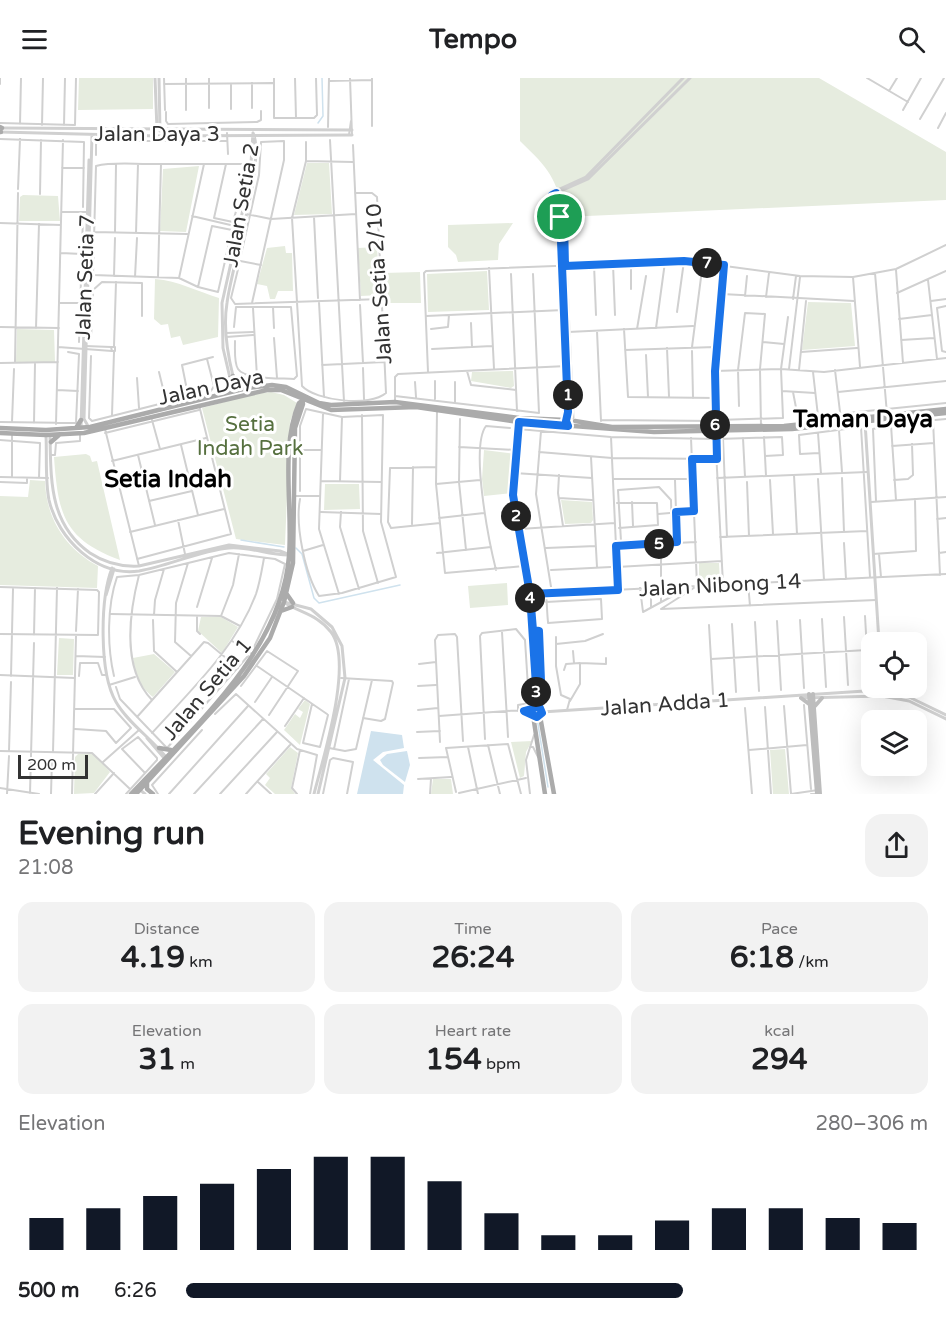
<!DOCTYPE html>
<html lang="en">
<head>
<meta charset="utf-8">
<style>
	:root { --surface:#fff; --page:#f2f2f2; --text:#202124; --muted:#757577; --accent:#111827 }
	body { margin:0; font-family:"Varela Round",sans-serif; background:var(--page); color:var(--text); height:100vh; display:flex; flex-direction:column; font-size:22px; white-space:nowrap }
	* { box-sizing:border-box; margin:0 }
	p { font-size:20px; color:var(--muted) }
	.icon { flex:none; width:33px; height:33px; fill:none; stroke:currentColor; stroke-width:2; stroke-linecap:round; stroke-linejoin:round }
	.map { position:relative; height:716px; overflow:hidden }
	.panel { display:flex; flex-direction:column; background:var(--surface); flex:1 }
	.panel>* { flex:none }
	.fabs { position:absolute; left:861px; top:554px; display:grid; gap:12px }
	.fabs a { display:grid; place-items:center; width:66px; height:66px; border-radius:12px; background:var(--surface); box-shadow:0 6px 24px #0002; font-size:30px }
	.scale { position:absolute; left:18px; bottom:15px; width:70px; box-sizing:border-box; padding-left:6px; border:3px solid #333; border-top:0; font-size:16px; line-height:21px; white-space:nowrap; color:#333; -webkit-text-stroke:4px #fff; paint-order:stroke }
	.pin { position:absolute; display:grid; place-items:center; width:51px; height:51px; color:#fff; margin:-26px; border:3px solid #fff; border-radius:50%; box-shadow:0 2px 6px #0007 }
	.km { position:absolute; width:30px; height:30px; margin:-15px; border-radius:50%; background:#222; color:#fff; font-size:16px; line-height:30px; text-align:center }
	.round { display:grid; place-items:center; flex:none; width:63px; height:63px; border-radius:18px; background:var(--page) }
	.headline { display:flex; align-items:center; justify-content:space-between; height:102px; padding:0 18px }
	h1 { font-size:33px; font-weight:700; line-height:45px }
	.figures { display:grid; grid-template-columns:repeat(3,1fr); gap:9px; height:102px; padding:6px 18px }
	.figures div { display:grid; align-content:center; border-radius:15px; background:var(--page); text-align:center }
	.figures b { font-size:30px; font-weight:700 }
	.figures small { font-size:16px; font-weight:400 }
	.figures p { font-size:16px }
	.chart { height:168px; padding:12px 18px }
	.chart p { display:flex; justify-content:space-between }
	.chart svg { width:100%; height:108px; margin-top:6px; stroke:var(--accent); stroke-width:6 }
	ul { padding:0 18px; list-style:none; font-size:20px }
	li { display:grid; grid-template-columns:96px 72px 1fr; align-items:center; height:45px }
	li i { height:15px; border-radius:8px; background:var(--accent) }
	header { display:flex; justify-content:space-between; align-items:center; height:78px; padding:0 18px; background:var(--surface); font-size:27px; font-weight:700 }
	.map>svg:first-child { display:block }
	.green { fill:#e6ecdf }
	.water { fill:#cfe2ee }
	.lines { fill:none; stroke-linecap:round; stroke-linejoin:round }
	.stream { stroke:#cfe2ee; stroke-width:1.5 }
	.minor { stroke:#d0d0d0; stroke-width:2 }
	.tertiary { stroke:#d0d0d0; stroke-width:3 }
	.secondary { stroke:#bdbdbd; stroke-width:4 }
	.primary { stroke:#ababab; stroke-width:4.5 }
	.route-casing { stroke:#fff; stroke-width:12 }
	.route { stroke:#1a73e8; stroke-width:8 }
	.labels { text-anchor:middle; stroke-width:6; stroke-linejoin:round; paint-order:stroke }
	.street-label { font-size:21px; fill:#333; stroke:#fff }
	.park-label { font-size:21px; fill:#56703f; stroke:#fff }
	.quarter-label { font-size:24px; font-weight:bold; fill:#000; stroke:#fff }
</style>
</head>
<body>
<header><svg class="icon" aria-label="menu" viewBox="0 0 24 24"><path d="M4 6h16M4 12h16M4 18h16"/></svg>Tempo<svg class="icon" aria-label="search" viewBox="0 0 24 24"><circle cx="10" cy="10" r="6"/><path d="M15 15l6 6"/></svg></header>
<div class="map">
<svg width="946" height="716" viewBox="0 0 946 716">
	<rect width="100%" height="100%" fill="#fff"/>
	<path class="green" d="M79,0H153V31L78,32Z
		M520,0H819L946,74V122L565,139C555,98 550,92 520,63Z
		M307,85H329L332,136L294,137Z
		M199,88L186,154L160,153L163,91Z
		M23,117L58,118L60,143H19L20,119Z
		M513,145L499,166L498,182L458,184L456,177L448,169V147Z
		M285,168L286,175H292L293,213H278L275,221H270L267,208L257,206L267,170Z
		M377,169L380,217L361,218L358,170Z
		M487,193L489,232L428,234L427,196Z
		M420,194L421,225H384L383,195Z
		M155,201C179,203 196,213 219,220L218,259L183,267L180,258L171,260L168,246L161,247L154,241Z
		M808,224L851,225L855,268L802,272Z
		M17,251L54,252L55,284H16Z
		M513,293L514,308L511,310L471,303L472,294Z
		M271,314L284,317L297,325L290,344L285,467L236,461L202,330L254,316Z
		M484,372L515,376L512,415L484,418L482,401Z
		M86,376L90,378L92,384L97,383L120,482C63,461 58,435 54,379Z
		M30,402L45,403C46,441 66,471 98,488L97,510L0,507V418L28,419Z
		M325,406H359L360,431L324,432Z
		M561,422L592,424L593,442L591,445L565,446Z
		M699,485H719L720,503L699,504Z
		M507,505L508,527L470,530L468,508Z
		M201,539H221L238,549L222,575L198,553Z
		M59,560L74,561L73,597H57Z
		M154,576L175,594L153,619C139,608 136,597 133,580Z
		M305,622L310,626L300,667L284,652L295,636L300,640L303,634L298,631Z
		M532,663L526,674L524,698L520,700L511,664Z
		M290,669L298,675L291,710L295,716H275L265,707L270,700L266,696Z
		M785,671L789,716H773L770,672Z
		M78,676H94L110,694L94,715L74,716L75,679Z
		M433,701H451L453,716H431Z"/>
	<path class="water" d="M371,653L402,657L404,670L383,674L373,682L404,707L403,716H357Z
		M407,673L410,687L405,704L383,687L380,682L387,676Z"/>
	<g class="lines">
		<path class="stream" d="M318,45L323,38L322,0
			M241,462L284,469
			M296,470L302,476L314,520L319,525L400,507
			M537,640L548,709"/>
		<path class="minor" d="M164,0L165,32
			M186,0V32
			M209,0V30
			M274,0V40H314L317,37L316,0
			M295,0L296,40
			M350,0L352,57
			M372,0V48
			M867,0L908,24
			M329,3L372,2
			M252,5V30
			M0,6V0
			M164,6L273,5
			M231,7V31
			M889,13L897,0
			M903,32L921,0
			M166,34V43L168,46L257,44L261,42V33
			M920,41L944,0
			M0,45L75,47L76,0
			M20,46L21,0
			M42,47L43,0
			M64,47L65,0
			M328,49L329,0
			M938,50L946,35
			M227,55L228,76
			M349,57L351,43
			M0,61L84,64L83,129
			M330,62L344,323
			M306,64V83L292,140L302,308C316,323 370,329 386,315L377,119L372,115H355
			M353,67L360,222
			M96,77V66L99,63H227
			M306,83L353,84
			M62,90H84
			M18,111L20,61
			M40,116L41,62
			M62,134H89
			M246,136L271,141L356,136
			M192,138L239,149
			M314,139L318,220
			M0,145L61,147
			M94,154L187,156
			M115,154L116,87
			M136,155L138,86
			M61,175L82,176
			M241,177L259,97L261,64L284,63V82L252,225
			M235,182L261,187
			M594,186L596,237
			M613,186L615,237
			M239,187L231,220L235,226L382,221
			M489,190L494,291
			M896,192L903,285
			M875,195L887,336
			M511,196L517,333
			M114,198L115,160
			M135,199L137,160
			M158,199L161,86
			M853,199L860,289
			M179,200L204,86
			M928,202L937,281
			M198,209L212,148L232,152L218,214L198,209L179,200L93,197L96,88C112,84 131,86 148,86C180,86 211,86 243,86L246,97L233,144L214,140L226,86
			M631,211V185
			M897,215L946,193
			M722,216L854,223
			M745,218L747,198
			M766,219L769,195
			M793,221L796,198
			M931,223L946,221
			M319,224L324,319
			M59,225H80
			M360,227L363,285
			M946,228L937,230L942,273L946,274
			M273,229L274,250
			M253,230L257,299
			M677,234L684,183
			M426,238L564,232
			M899,241L932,237
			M471,245L472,269
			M0,249L59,250
			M234,249L236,229H291L297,298L294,301C282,300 245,302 238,291C234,285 235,271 235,263
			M36,250L39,146
			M656,250L665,184
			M431,251L448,249L449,237
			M624,251L628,319L716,320
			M637,251L646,198
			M597,253L601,343
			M568,254L693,248
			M226,255L253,254
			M226,259L253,257
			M274,260L277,300
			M91,261L93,212L102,204L142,205V238
			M901,262L934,260
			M79,264L83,139
			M763,264L784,266
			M85,268L111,269
			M114,268L116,204
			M58,269L112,273
			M115,269V273H112L111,269Z
			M692,269L703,184
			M667,270L669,318
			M432,271L492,268
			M625,272L715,269
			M692,273L693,320
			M801,274L857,270
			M646,277L648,319
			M91,278L89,340L92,343L211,313L214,308L207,281
			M15,284L18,115
			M0,285L58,284
			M322,287L384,284
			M363,290L364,321
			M789,291L800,199
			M799,292L806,223
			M835,292L840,334
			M467,293L471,307L516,312
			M715,293L781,291L824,294L946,280
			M159,294L166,323
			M428,294L424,195L426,193L688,183L800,198L853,199L896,191L946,167
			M813,294L818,338
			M137,300L139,330
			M435,303V321
			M415,304L416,319
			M455,304V325
			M57,312L78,313
			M782,313L815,315
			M793,314L798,340L946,325
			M838,314L946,303
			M188,317L182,287L213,279
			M395,318L539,335L533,196
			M395,324V299L398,296L567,288
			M739,328L738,292L745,235L765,236L760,291L761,348
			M716,331L718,343
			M437,333L436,406L445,495L524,488
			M323,336L319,451L339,516
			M112,337L114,274
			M362,337L363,453L378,505
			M460,341L459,404L466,472
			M152,342L160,371
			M601,342L715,343
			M718,342L783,340L781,291L788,239
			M933,342L940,497
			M0,344L76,345L79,276L68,274
			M12,344L14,291
			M34,345L35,285
			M56,346L63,62
			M891,347L896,422
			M715,348L716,268L724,187
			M861,349L870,499
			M105,351L139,488
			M518,351L611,359L716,361
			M839,352L842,394
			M541,353L536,416L552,515
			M715,353L723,506
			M105,355L199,332
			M818,355L821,396
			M12,357V399
			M611,359L618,512
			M764,359L766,398
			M723,360L727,459
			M743,360L745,399
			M718,361L782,359L783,377L765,378
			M0,362L40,365L39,400
			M181,367L198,437
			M892,368L934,365
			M459,369L516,372
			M300,372H321
			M539,374L612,380L716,381
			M819,375L800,376L799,357L861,349
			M51,377H55L56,365L80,363V355
			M138,377L155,447
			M591,379L597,489
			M112,383L206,360
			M436,389L390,390L388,444L391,450L440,445
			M514,395L592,400
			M559,397L558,415L563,448
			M794,397L797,456
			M0,399L48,400
			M717,400L867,394
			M842,400L844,454
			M613,401H693
			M818,401L824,502
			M675,402L677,464
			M770,402L773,456
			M894,402L908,401L913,397L912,366
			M321,403L381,404
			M340,403L342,339
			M0,404L27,405V400
			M747,404L749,458
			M436,406L480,402
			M659,409L671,422L672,461L621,463L618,412Z
			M300,413V348L306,331L342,339L383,337L381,444L396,499L342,515L319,518C305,496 295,447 300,421
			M296,418H320
			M559,420L592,422
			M149,423L192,413
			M876,423L873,351L891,346L946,341
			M632,424L633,448
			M871,424L946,419
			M617,425H657L658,447L619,450
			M321,434L381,436
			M341,434L340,449L359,511
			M658,436L694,433
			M439,440L484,435
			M937,441L946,440
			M178,442L185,476
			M412,446L413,389
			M519,451L615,445
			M130,454L224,431
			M720,459L867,453
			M661,465V524
			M844,465L846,501
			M616,468L696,464
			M546,470L596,468
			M303,473L323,467
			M437,475L491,469
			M939,475L946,474
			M873,476L916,473L915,421
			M879,476L881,499
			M137,481L231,456L199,327
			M188,485L176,525L175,564L191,578
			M617,489L722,483
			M496,492C489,464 470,369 486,348L510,350
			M551,492L611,489
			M139,497C129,536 122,591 152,622
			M748,505L750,528
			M0,509L97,512L99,514L98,557L0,556
			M640,510L643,534L689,509
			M651,511V529
			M530,516L946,496
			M546,516C547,525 547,535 548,544V545L602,541L601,521L546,524
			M197,529L212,480
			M661,531L876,522
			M661,531L697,508L691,360
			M111,536L221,538L240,548
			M154,537L155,522L164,491
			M197,538V553L200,556
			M221,538L233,507L239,476
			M865,538L869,607
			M844,539L848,607
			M822,541L826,609
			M153,542L154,573L177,594
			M800,542L804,610
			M777,543L781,612
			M755,544L759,613
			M732,546L736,614
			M709,547L713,616
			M533,552L539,553L541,603L536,604
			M76,553L78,511
			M502,554L508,659
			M34,557L35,510
			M556,559V588L561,617L570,621L567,632
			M232,563L251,575
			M556,566L585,563L603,556
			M573,573L574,585
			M76,578L105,579
			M711,581L867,572L872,569
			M580,585L606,586V580
			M419,586L436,584
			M257,588L327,636
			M564,592L566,586L580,585V606L570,623
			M0,597L75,600
			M11,598L13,511
			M79,598L80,585H98L102,597H106
			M114,598C107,568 107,528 117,499L139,497L229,475L275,481L285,486L277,521L253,571
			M341,600L392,603L393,605L385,641L381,643L363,640
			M109,607L135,599
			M241,608L267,573L298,593L269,637
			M418,608L436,607
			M116,609L120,621L167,670L248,578
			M255,624L272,599
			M312,626L303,665L320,669L328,637
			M804,627L811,711
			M784,628L791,716
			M765,629L771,716
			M745,630L752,716
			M74,631H114L131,650L116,665L106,653L75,651
			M418,632L438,630
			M215,636L236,616L297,671L317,677L310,716
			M439,638L534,631
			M137,639L204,564L208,565L238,590
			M285,648L304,620
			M417,654L440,653
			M152,655C190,613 236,570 256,516C260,504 262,491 264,480
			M485,661L480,558L482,555L516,551L525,562L529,625L518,627V633
			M440,664L435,562L438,557L455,556L457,559L463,663
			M488,667L500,716
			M468,669L478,716
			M530,669H533L538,679
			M329,670L345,673L356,671L372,602
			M334,671L349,601
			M749,672L807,667
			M0,673L92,675L130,711
			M9,673L11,604
			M53,674L57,510
			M419,680L448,679
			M103,684L139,652
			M418,701L451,699
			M258,704L271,716
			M0,710L39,716
			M456,714L446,670L508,666L521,716
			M30,715L34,565
			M459,715L526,700
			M7,716L9,678
			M51,716L52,680
			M72,716L76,558
			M95,716L114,695
			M126,716L157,682V680L138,659L122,671L145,695
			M158,716L152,707L202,652
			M169,716L248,628
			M194,716L263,641
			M220,716L277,654
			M246,716L290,667
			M297,716L292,710L300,672
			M323,716L330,682L333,680L353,684L347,716
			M430,716L431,701
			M530,716L526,682L534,657
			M791,716L818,712
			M811,716H817"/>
		<path class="tertiary" d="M155,0L157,52
			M159,0L160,53
			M3,50L352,52
			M0,54L158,58L352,57
			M555,113L564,143L573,340
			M554,116L588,101L690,0
			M233,298C227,274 223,249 227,225C231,190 266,82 253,55
			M233,313L223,270L222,225L250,100L253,55
			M567,340L561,143L551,115L586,99L683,0
			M865,344L879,564
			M88,348L84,341L92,57
			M81,350L89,82
			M50,357C51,402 49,446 90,475C105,485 121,489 139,488L229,467L280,473L290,477
			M46,358C47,379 45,402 49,422C58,461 97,499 139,493C169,488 198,473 229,470C248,468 268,477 288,477
			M112,490C100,521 99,595 116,624C128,645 151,660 166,679
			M106,517L114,491
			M284,524L311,531L332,549L342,568L345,600L318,716
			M285,525C301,535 318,537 331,554C354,584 323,680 314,716
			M882,609V616
			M801,620L882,618L909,623L946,641
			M542,634L865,613L909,619L946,637
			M147,660L164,680
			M139,711L145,716"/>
		<path class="secondary" d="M519,344L513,417L530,516L535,630
			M809,616L817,716
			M813,616L820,716
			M801,620L809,626
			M815,628L822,620"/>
		<path class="primary" d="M0,49L2,50
			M0,54H1
			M233,298L239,309L245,310
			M227,314L230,308V300
			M575,343L612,349L784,348L946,331
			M0,350L46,352L90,349L247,310L272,307L286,309L319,325L331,327L395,324L519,340L566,342
			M76,350L81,342
			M0,355L46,357L84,355L267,312H281L331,332L416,329L519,344L654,354L792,351L946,335
			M51,364L59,357
			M286,515L293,525
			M281,533L292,529
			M532 634a5 5 0 1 1 10 0a5 5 0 1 1-10 0Z
			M533,637L545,716
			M540,638L554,716
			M159,670L171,672
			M147,705V711L153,716
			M131,716C193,650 282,573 289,478C293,430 280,369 299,325L303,322
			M136,716L244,598L270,560L284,524L293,485L295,350L303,326L302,320"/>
	</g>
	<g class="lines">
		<g class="route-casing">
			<path id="route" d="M560,139L568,334L566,343L568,348L519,344L513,417L530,516L537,623L535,630L524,633L537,639L542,635L537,623L536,604L541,603L539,553L533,552L530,516L618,512L616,468L677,464L676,434L694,433L692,381H717L715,293L724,187L684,183L565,188L564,143L556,115L552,117L560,139"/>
		</g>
		<use href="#route" class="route"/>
	</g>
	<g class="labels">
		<g class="street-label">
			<text x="157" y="63">Jalan Daya 3</text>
			<text transform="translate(241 127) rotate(-80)" y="7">Jalan Setia 2</text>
			<text transform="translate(85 199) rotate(-88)" y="7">Jalan Setia 7</text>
			<text transform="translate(379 206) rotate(-94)" y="7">Jalan Setia 2/10</text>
			<text transform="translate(211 309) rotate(-12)" y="7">Jalan Daya</text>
			<text transform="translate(720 507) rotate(-3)" y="7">Jalan Nibong 14</text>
			<text transform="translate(207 611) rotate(-50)" y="7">Jalan Setia 1</text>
			<text transform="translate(665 626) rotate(-4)" y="7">Jalan Adda 1</text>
		</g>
		<g class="park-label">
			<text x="250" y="353">Setia<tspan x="250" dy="24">Indah Park</tspan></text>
		</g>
		<g class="quarter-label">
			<text x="863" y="349">Taman Daya</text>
			<text x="168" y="409">Setia Indah</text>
		</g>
	</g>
</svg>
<div class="fabs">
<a><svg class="icon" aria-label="locate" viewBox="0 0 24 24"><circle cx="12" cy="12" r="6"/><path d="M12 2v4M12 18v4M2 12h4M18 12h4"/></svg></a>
<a><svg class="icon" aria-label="layers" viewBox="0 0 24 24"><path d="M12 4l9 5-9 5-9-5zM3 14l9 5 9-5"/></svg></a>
</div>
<div class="scale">200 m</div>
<div class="pin" style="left:560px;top:139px;background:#1e9e55"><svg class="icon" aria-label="arrive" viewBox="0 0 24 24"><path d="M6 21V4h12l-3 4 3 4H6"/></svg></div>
<b class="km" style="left:568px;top:317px">1</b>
<b class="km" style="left:516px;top:438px">2</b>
<b class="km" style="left:536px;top:614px">3</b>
<b class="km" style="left:530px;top:520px">4</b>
<b class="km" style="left:659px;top:466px">5</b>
<b class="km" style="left:715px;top:347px">6</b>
<b class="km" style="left:707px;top:185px">7</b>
</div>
<section class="panel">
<div class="headline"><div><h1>Evening run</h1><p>21:08</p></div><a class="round"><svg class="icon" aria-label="share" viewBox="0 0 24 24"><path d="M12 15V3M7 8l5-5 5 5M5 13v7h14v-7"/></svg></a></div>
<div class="figures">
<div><p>Distance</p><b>4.19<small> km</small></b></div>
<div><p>Time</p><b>26:24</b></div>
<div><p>Pace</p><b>6:18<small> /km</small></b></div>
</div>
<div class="figures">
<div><p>Elevation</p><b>31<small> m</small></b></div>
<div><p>Heart rate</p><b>154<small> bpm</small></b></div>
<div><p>kcal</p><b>294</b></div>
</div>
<div class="chart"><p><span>Elevation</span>280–306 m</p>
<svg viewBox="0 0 160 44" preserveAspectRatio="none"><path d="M5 44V31M15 44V27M25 44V22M35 44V17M45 44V11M55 44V6M65 44V6M75 44V16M85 44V29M95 44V38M105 44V38M115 44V32M125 44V27M135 44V27M145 44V31M155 44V33"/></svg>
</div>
<ul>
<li><b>500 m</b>6:26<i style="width:67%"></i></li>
</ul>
</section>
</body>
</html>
